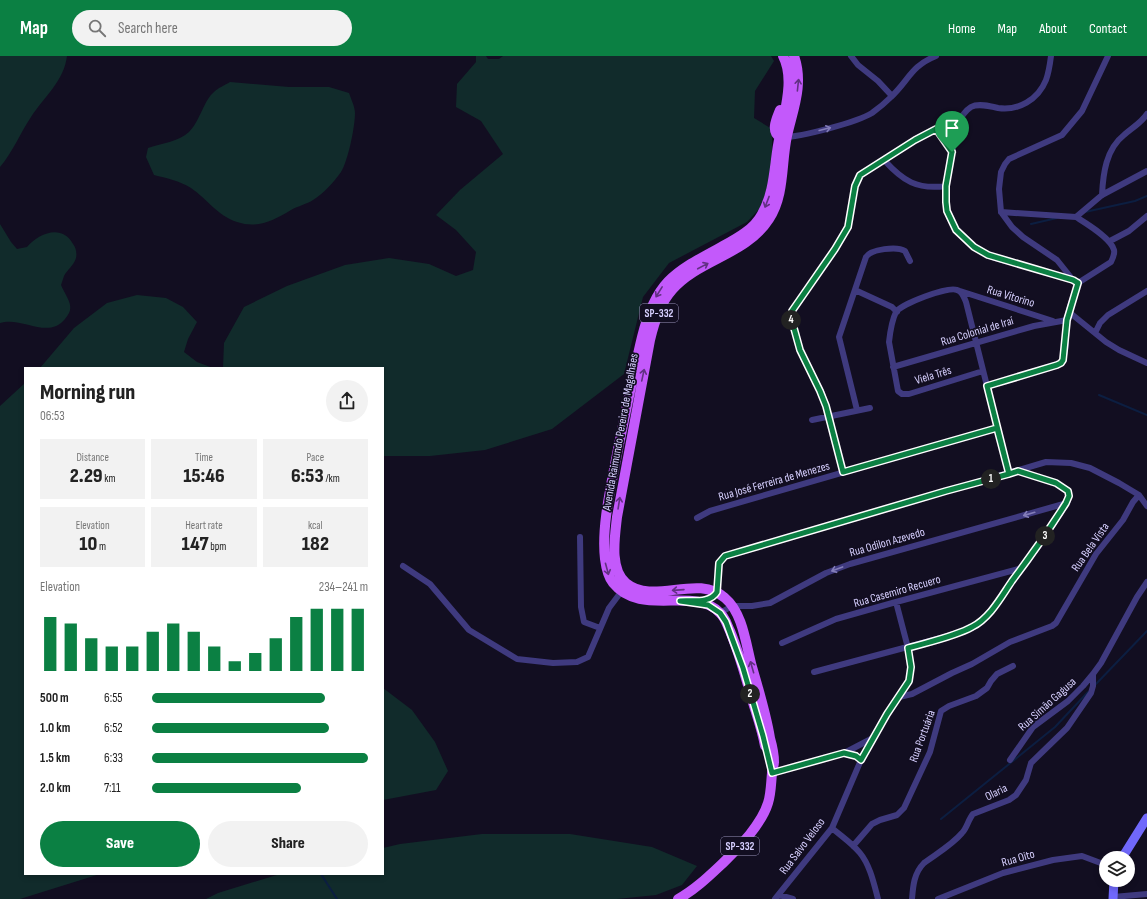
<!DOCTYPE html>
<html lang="en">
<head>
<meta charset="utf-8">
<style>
	:root { --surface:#fff; --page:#f2f2f2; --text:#222; --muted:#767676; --accent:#0b8043 }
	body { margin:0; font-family:"Sofia Sans Condensed",sans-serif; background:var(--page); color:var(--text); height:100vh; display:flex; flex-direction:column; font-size:15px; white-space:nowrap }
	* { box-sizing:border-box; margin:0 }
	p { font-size:13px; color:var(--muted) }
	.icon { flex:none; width:22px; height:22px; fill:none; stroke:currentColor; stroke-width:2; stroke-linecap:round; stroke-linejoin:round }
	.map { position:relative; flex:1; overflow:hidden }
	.panel { position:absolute; left:24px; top:311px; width:360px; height:508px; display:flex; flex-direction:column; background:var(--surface); border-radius:0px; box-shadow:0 2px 6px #0003 }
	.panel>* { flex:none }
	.buttons { position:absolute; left:1099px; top:795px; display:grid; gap:8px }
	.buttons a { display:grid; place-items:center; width:36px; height:36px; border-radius:50%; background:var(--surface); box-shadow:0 2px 6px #0003; font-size:20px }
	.pin { position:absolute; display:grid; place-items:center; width:34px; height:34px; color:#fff; margin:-41px -17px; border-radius:50% 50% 50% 0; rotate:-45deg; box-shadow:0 0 4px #0007 }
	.pin .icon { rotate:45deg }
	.km { position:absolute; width:20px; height:20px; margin:-10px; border-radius:50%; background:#222; color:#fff; font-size:11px; line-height:20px; text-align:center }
	.round { display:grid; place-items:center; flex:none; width:42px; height:42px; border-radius:21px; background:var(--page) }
	.headline { display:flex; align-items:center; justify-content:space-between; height:68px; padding:0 16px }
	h1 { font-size:22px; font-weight:800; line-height:30px }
	.stats { display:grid; grid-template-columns:repeat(3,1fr); gap:6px; height:68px; padding:4px 16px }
	.stats div { display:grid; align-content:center; border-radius:0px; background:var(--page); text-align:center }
	.stats b { font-size:20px; font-weight:800 }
	.stats small { font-size:11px; font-weight:400 }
	.stats p { font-size:11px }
	.chart { height:112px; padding:8px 16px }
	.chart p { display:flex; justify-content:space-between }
	.chart svg { width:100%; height:72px; margin-top:4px; stroke:var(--accent); stroke-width:6 }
	.primary-button { display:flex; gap:8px; margin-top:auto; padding:8px 16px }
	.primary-button a { flex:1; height:46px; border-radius:24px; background:var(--accent); color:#fff; font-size:16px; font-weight:800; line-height:46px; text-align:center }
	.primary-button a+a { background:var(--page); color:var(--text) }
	ul { padding:0 16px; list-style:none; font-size:13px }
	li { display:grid; grid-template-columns:64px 48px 1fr; align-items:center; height:30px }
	li i { height:10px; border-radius:5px; background:var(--accent) }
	header { display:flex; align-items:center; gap:24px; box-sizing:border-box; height:56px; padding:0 20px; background:var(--accent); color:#fff }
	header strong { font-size:19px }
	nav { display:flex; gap:22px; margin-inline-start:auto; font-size:14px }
	.search { width:280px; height:36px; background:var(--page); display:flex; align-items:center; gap:10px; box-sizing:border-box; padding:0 14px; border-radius:22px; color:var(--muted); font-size:15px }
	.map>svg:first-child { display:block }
	.green { fill:#112b2b }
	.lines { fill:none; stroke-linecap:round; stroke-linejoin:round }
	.stream { stroke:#0c1e41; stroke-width:2 }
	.street { stroke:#3f3a7f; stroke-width:6 }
	.secondary { stroke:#7068fb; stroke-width:9 }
	.primary { stroke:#c359fb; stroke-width:10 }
	.oneway { stroke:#623083 }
	.oneway2 { stroke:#837db8 }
	.route-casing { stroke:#fff; stroke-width:8 }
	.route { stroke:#0b8043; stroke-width:5 }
	.labels { text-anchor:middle; stroke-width:3.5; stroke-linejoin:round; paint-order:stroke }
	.shield { fill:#120e21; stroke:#9b95bc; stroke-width:1 }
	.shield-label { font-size:11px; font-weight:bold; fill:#d6cffe }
	.street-label { font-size:12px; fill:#d6cffe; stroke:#120e21 }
</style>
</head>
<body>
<header>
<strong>Map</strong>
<div class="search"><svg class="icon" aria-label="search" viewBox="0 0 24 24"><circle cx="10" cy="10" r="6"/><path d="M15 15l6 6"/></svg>Search here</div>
<nav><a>Home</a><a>Map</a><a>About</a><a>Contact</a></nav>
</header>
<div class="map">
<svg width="1147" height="843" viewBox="0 0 1147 843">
	<rect width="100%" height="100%" fill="#120e21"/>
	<path class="green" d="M0,0H67C64,25 44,41 31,61C20,77 13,96 0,111Z
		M476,0H486L488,3H499L503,0H771L774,5L755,35L754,62L772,73V115L768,133L761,151L747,166L669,207L643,241L624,318L552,373L485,394L430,400H383V312H223L224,287L244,251L287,230L345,209L389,202L429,208L456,220L473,214L476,196L456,174L436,159L460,134L503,98L481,65L456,51L457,28L476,6Z
		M230,26L289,31H329L349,37C351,43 355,51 355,57C355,71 348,105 341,116C334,126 323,138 313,144C307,148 298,150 291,154C274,164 258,173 237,166C218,160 207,143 191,132C180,125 166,122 154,119L146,101L148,92C160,88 180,85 189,76C200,65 204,44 214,36C218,32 225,29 230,26Z
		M0,168L11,186L17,193L27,191C39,177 62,168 73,188C76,192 77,197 76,202C74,209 67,214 64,220C63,223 62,226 61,229C63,234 70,245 70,249C71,255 69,258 65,263C48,284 22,260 0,267Z
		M137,239L166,242L183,251L197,266L188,283L184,296L197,306L213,312H40L74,272L107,247Z
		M25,327V818H100L20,843H0V350Z
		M383,632L412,654L435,686L448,715L436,734L383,744Z
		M482,778H570L652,791L697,810L682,829L656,839L617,843H206L218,837L280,818H383V792L400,788Z"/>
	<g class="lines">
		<path class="stream" d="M1085,156L1135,145L1147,140
			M1031,168L1057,162
			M1099,339L1147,359
			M1095,629L1147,575
			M941,763L1055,671L1088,636
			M321,818L337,843"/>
		<path class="street" d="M851,0L858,9L878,25L892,40
			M1051,0C1050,8 1049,16 1046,24C1038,44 1018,55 998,52C990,50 978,47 971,51C955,61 954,86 951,103C948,120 943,137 947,154C952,174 969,189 986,198C994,203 1006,205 1015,207C1034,213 1054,218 1073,224L1078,227
			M784,81C802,81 857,66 872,57C879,52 886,46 891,41C909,24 911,10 936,0
			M884,104C903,125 917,134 946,130
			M1102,139C1103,118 1106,93 1124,79C1132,72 1141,67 1147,58
			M1001,156L1076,161L1102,139L1147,115
			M1076,161C1087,168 1111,182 1114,194C1115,198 1113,202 1111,206L1078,227
			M1110,185L1129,175L1147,160
			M1073,224L1057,204L1023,181L1012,171L1001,156L999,133L1001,116L1005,108L1009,103L1062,79L1082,55L1108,0
			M855,234L892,251L897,256
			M960,235L1053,265
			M1069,256L1106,286L1119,294L1147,307
			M1095,277L1100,267L1108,259L1147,235
			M893,311L1034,270L1067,264
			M983,315L909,338H902L898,335L889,286C890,277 892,264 896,256C901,248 948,230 957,234C962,235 964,241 966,246L1009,418
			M987,330L1061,307C1068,295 1065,277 1067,263C1069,251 1074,239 1078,227
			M857,354L839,281L866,201C871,193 897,190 905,195L910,205
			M812,364L870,352
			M843,416L826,350L821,335L800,294L792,265V255L835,193L848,171L855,130L860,119L915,84L936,73L952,96
			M697,462L710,455L997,372
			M580,481L581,551L584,566L600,572
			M403,510L430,528L469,574L517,603L553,607L577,606L588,601L609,552L621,536
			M717,536L719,507L725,500L1046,406L1071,407L1090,412L1119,427L1139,439L1147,450
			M720,557L732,550H752L770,547L826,517L850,508L1067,447
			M782,587L836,563L896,546L1022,512
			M814,616L941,582L972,572L981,566L992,553L1040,488L1067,447L1069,440L1068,435L1056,427L1018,415
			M899,641L912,638L952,617L972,608L1010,586L1052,570L1056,567L1096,498L1123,464L1133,446L1139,439
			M846,696L871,683
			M1010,704L1033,671L1068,645L1083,630L1093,618L1101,607L1137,541L1147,526
			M772,717L844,697L856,700L861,704
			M832,772C841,780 852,787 860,797C870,809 874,828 878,843
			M853,790L872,768L880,764L897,759L904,752L930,696L941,655L949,650L976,640L987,632L991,625L997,618L1013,610
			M779,839L793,843
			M1113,841L1147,838
			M775,843L832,772L861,704L887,658L909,625L911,611L908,592L896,546
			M912,843C913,830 914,817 924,807C936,798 952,789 962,777C967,772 968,764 973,758L1009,744L1016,739L1026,724L1031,707L1067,672L1091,637L1093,630V618
			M938,843L1003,817L1053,804L1082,800L1106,809"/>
		<path class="secondary" d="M1122,802L1147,762
			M1113,843L1114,824"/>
		<path class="primary" d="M780,81C770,75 777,62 780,54
			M765,690C762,673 756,657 751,640C745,618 739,597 730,575C727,569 725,561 720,557C694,529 641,562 613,527C608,521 606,511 605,503C601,470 612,426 618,393C626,356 633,318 642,281C656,224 675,216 723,190C738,182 754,173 762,158C773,139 774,117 777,96C778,88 780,79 782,71C786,49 794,21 783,0
			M678,843C696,833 710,819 725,805C740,791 762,767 768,747C771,738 771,727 772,717C772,713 774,710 774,706C774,698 772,689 770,682C766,658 759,635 752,611C746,589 743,557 725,542C697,517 654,550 626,527C609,513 615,480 617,461L650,284C654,267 660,247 672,234C699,203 746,199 769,163C785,139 781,107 787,80C793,53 804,28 794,0"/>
	</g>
	<defs><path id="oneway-shaft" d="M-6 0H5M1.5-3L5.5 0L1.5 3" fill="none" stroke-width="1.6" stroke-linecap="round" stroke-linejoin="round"/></defs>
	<g class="oneway">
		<use href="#oneway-shaft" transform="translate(798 29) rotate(-84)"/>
		<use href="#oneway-shaft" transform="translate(767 146) rotate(111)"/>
		<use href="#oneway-shaft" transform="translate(703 210) rotate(-28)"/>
		<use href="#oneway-shaft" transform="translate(659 236) rotate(122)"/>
		<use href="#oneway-shaft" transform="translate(643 319) rotate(-78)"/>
		<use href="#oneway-shaft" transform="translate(619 447) rotate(-81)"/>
		<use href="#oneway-shaft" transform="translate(607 513) rotate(75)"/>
		<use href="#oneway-shaft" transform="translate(678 534) rotate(176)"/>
		<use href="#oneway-shaft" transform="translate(752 611) rotate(-106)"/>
	</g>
	<g class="oneway2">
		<use href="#oneway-shaft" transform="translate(825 73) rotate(-14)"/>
		<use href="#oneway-shaft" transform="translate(1029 458) rotate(164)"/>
		<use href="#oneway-shaft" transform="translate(837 513) rotate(160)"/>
	</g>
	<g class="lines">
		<g class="route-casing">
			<path id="route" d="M952,96L946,130V146L947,155L956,174L974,191L988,199L1073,224L1078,227L1067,264L1063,304L1061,307L1057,309L987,330L1009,418L946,435L725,500L719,507L717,536C710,548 692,544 680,545L708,549L720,557L726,566L743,612L763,680L772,717L844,697L856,700L861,704L887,658L909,625L911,611L908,592C928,586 954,581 972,571C990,562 1001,541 1012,525C1031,500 1049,474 1066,447L1069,440L1068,435L1056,427L1018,415L1009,418L997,372L843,416L826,350L820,335L800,294L792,265V255L835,193L848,171L855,130L860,119L915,84L936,73L952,96"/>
		</g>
		<use href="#route" class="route"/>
	</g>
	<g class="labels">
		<g class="shield">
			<rect x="640" y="248" width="38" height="18" rx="3"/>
			<rect x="721" y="781" width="38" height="18" rx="3"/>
		</g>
		<g class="shield-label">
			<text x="659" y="261">SP-332</text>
			<text x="740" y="794">SP-332</text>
		</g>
		<g class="street-label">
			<text transform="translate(1011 240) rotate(17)" y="4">Rua Vitorino</text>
			<text transform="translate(977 275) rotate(-17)" y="4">Rua Colonial de Iraí</text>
			<text transform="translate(933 319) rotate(-17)" y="4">Viela Três</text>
			<text transform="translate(620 376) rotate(-80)" y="4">Avenida Raimundo Pereira de Magalhães</text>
			<text transform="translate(774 425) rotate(-16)" y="4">Rua José Ferreira de Menezes</text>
			<text transform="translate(887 486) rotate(-16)" y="4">Rua Odilon Azevedo</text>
			<text transform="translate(1090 491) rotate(-55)" y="4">Rua Bela Vista</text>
			<text transform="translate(897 535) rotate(-16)" y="4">Rua Casemiro Recuero</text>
			<text transform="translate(1047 648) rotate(-42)" y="4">Rua Simão Gagusa</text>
			<text transform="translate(922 680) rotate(-70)" y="4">Rua Portuária</text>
			<text transform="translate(996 736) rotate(-26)" y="4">Olaria</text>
			<text transform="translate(802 790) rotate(-53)" y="4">Rua Salvo Veloso</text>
			<text transform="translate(1018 802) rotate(-16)" y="4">Rua Oito</text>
		</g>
	</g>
</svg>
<div class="buttons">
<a><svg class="icon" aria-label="layers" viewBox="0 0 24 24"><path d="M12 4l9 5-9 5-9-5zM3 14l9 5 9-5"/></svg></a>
</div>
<div class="pin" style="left:952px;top:96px;background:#1e9e55"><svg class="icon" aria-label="arrive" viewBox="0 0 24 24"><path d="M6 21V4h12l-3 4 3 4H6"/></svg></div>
<b class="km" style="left:991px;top:423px">1</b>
<b class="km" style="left:750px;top:638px">2</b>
<b class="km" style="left:1045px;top:480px">3</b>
<b class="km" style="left:791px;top:264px">4</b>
<section class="panel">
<div class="headline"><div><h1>Morning run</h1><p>06:53</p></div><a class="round"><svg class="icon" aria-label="share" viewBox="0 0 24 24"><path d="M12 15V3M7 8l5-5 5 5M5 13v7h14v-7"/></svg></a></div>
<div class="stats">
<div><p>Distance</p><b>2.29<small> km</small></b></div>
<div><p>Time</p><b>15:46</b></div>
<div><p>Pace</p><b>6:53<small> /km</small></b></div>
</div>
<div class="stats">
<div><p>Elevation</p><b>10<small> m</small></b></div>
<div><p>Heart rate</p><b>147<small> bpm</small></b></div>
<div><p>kcal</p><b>182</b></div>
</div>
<div class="chart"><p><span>Elevation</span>234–241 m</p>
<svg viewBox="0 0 160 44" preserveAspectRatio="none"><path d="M5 44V11M15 44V15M25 44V24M35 44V29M45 44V29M55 44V20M65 44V15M75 44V20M85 44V29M95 44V38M105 44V33M115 44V24M125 44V11M135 44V6M145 44V6M155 44V6"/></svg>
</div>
<ul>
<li><b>500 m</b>6:55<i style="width:80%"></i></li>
<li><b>1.0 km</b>6:52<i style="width:82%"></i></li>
<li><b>1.5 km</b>6:33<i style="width:100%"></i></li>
<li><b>2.0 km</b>7:11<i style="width:69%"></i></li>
</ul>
<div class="primary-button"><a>Save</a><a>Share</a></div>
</section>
</div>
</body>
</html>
